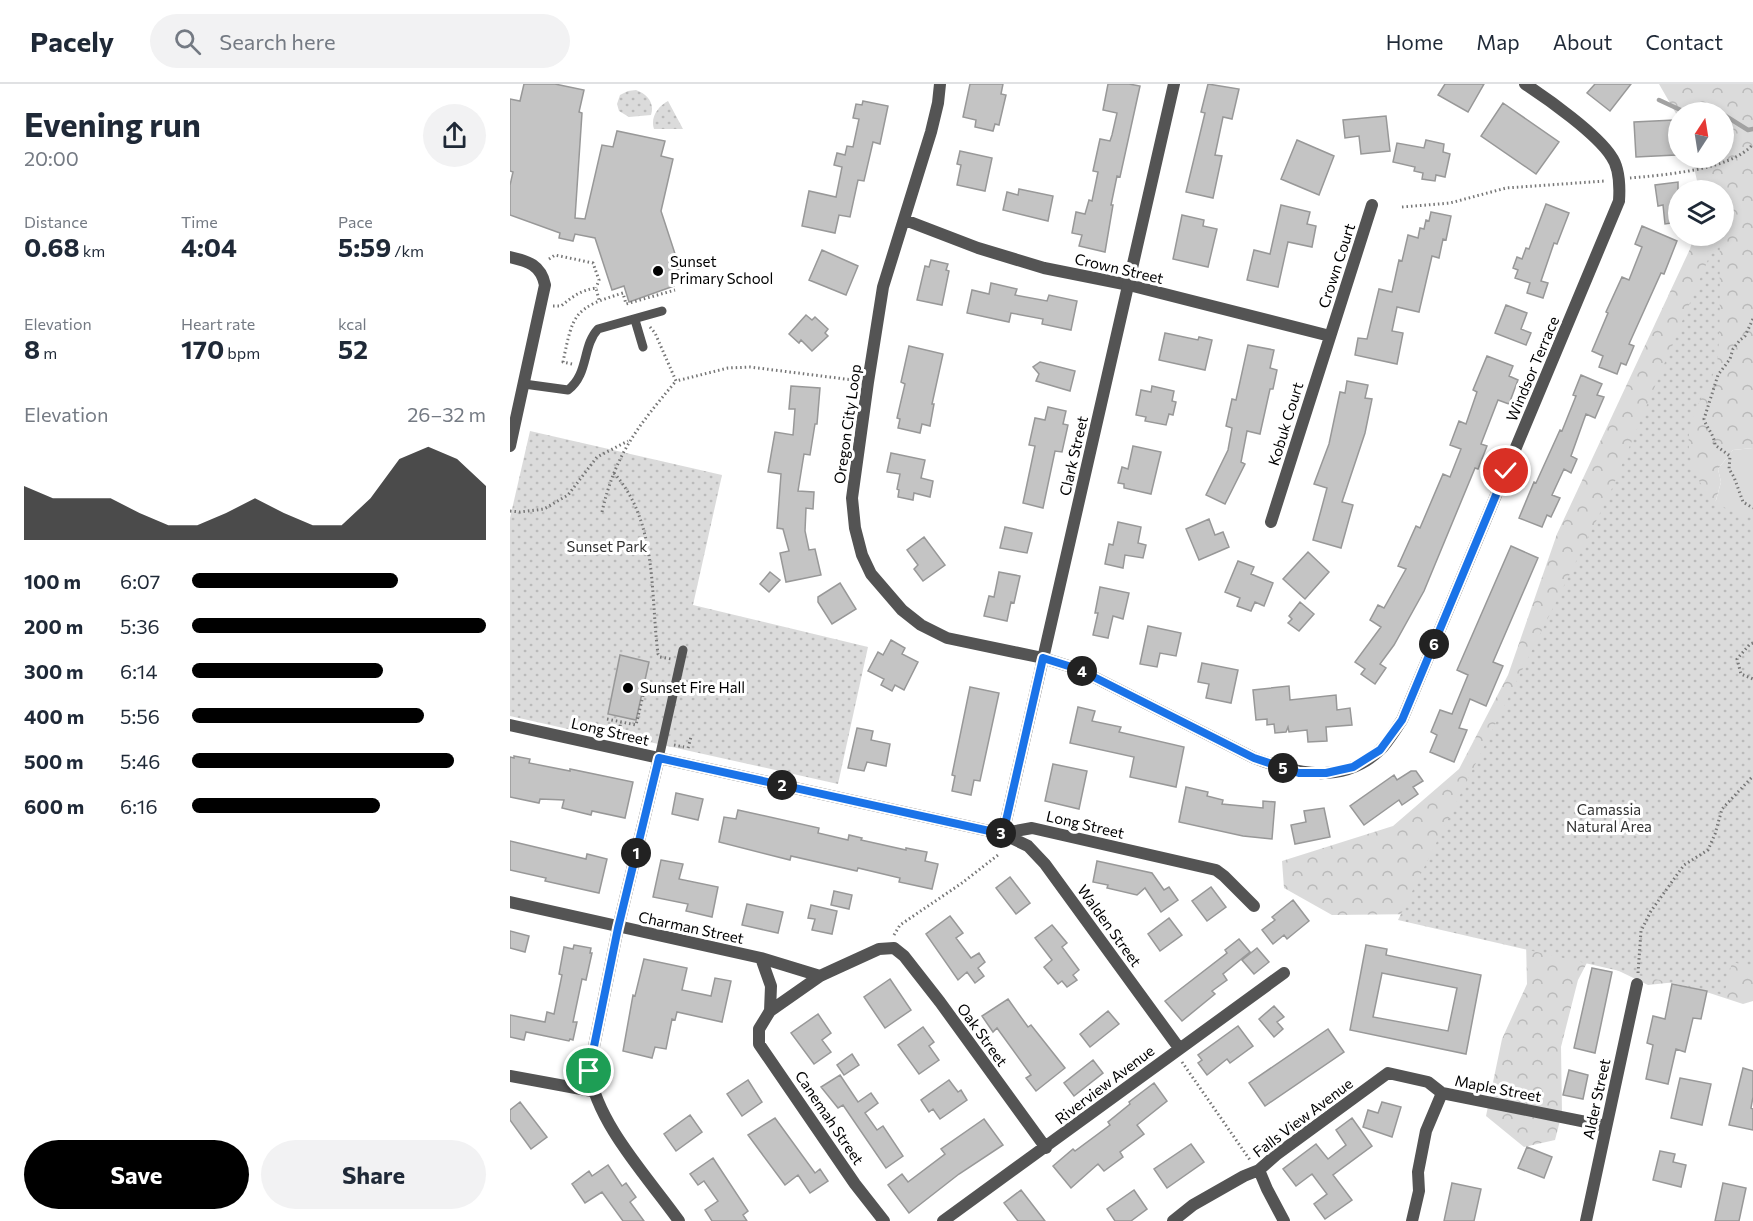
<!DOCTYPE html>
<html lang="en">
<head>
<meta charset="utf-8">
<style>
	:root { --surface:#fff; --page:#f2f2f3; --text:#1f2937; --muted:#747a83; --line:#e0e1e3; --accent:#000 }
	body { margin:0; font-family:Commissioner,sans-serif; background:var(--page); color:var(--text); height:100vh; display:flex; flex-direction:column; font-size:22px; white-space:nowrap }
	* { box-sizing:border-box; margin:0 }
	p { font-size:20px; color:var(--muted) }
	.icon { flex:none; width:33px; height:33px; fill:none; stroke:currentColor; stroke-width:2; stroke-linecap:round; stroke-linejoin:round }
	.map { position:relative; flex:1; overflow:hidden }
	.details { display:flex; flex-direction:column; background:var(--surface); width:510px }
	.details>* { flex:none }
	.needle { width:39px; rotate:12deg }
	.fabs { position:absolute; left:1158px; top:18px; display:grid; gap:12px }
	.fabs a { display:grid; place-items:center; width:66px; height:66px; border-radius:50%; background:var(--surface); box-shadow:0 3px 9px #0003; font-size:30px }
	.pin { position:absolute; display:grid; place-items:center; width:51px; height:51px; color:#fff; margin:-26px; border:3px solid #fff; border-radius:50%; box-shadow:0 2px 6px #0007 }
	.km { position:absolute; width:30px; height:30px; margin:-15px; border-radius:50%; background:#222; color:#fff; font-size:16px; line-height:30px; text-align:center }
	.round { display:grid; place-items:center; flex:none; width:63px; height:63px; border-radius:32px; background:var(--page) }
	.overview { display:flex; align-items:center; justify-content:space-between; height:102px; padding:0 24px }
	h1 { font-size:33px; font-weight:700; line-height:45px }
	.metrics { display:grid; grid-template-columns:repeat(3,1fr); gap:9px; height:102px; padding:6px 24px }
	.metrics div { display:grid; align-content:center }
	.metrics b { font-size:26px; font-weight:700 }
	.metrics small { font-size:16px; font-weight:400 }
	.metrics p { font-size:16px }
	.chart { height:168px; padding:12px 24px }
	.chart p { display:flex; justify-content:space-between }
	.chart svg { width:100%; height:108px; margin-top:6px; fill:var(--accent); opacity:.7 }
	.primary-button { display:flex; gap:12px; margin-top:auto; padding:12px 24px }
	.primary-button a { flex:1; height:69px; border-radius:36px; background:var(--accent); color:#fff; font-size:24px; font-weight:700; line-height:69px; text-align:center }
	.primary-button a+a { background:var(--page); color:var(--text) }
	ul { padding:0 24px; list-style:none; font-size:20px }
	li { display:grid; grid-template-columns:96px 72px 1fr; align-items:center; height:45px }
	li i { height:15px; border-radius:8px; background:var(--accent) }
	header { display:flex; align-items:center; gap:36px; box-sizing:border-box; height:84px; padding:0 30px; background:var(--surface); border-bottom:2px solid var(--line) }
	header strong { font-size:28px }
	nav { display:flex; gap:33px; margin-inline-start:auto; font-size:21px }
	.search { width:420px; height:54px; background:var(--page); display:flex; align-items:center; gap:15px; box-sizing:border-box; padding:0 21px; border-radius:33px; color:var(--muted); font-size:22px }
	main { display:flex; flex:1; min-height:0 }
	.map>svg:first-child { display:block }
	.green { fill:#dbdbdb }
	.forest { fill:url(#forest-crowns) }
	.park { fill:url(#park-dots) }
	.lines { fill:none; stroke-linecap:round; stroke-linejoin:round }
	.stream { stroke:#a2a2a2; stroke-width:4.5 }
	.building { fill:#c4c4c4; stroke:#989898; stroke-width:1.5; fill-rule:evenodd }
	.path { stroke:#767676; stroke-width:3; stroke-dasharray:1.5 3; stroke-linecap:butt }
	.service { stroke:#545454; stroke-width:9 }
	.minor { stroke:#545454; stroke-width:12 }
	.tertiary { stroke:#545454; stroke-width:12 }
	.route-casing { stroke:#fff; stroke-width:12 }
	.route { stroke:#1a73e8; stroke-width:8 }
	.poi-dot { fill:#000; stroke:#fff; stroke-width:2 }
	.labels { text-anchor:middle; stroke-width:6; stroke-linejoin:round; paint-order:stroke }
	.poi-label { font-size:15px; fill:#000; stroke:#fff; text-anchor:start }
	.street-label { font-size:15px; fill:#000; stroke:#fff }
	.park-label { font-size:15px; fill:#323232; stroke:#fff }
</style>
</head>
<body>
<header>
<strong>Pacely</strong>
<div class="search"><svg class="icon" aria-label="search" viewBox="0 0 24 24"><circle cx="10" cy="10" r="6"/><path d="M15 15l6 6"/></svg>Search here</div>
<nav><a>Home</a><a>Map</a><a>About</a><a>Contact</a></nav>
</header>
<main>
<section class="details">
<div class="overview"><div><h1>Evening run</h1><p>20:00</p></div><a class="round"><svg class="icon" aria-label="share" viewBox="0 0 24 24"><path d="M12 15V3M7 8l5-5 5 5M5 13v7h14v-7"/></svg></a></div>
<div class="metrics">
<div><p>Distance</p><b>0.68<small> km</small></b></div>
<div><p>Time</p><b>4:04</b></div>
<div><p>Pace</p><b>5:59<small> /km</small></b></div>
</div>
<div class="metrics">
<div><p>Elevation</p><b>8<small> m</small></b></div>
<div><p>Heart rate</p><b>170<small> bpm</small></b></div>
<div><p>kcal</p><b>52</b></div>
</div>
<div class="chart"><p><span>Elevation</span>26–32 m</p>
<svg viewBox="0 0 160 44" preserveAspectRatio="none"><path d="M0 44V22L10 27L20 27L30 27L40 33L50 38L60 38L70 33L80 27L90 33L100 38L110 38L120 27L130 11L140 6L150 11L160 22V44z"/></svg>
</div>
<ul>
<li><b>100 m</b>6:07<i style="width:70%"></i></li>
<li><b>200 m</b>5:36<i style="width:100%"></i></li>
<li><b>300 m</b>6:14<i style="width:65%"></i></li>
<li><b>400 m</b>5:56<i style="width:79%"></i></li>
<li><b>500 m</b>5:46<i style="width:89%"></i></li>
<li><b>600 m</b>6:16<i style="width:64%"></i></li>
</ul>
<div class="primary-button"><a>Save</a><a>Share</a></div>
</section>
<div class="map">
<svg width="1243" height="1137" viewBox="0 0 1243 1137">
	<defs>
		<pattern id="forest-crowns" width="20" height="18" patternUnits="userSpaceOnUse" patternTransform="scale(1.5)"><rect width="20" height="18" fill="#dbdbdb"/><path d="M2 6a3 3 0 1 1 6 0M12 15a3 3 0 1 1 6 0" fill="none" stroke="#bababa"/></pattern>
		<pattern id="park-dots" width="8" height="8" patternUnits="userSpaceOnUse" patternTransform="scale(1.5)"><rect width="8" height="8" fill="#dbdbdb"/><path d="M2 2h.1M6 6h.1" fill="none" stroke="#bababa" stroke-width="1.8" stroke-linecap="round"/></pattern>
	</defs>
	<rect width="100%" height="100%" fill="#fff"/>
	<path class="green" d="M1243,364V466L1201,435L1211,398L1208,385L1223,366Z"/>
	<path class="forest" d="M1149,0H1243V364L1223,366L1208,385L1211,398L1201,434L1243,466V917L1233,920L1166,898L1138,901L1080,873L1068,896L1051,963L1052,1029L1045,1056L1014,1063L976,1032L992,955L1017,900L1016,858L912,830L822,831L774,804L772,777L883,742L949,685L998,591L1047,450L1180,165L1184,152H1214V106H1189L1182,74H1214V28H1168V33Z"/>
	<path class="park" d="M126,6C137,10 145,19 141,31L119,33L109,27L107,20L110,11L118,7Z
		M158,17L173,45H144C140,34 148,22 158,17Z
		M1208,152H1210C1209,191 1211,231 1208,271C1206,293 1192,309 1184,330C1166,373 1195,429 1243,433V883L1222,878L1214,911L888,836L1100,409Z
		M20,347L212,391L183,521L358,563L328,700L90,647L89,652L0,632V434Z"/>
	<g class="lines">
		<path class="stream" d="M1149,16L1175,28
			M1203,28L1205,27L1208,28
			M1214,31L1238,46L1243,45"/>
	</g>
	<path class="building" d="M14,0H45L74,6L69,28L72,29L65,134L75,135L92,61L103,63L107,47L155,57L151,72L163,75L151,127L170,185L160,187L164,202L119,218L114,202L102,206L85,154L65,150L63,157L49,154L50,149L0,131V101L3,88L0,87V15L10,17Z
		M460,0H493L491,10L496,11L489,41L485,40L483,47L465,43L466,36L453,33Z
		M598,0H619L630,2L610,93L607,92L601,121H603L595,168L569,162L572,151L562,149L566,128L575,130L579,116L582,117L588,88L583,87L590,55L600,57L602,51L607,29L593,26Z
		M698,0L729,5L722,35L713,33L705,71L712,72L703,114L676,108L695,29L691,28Z
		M935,0H974L958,28L928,11Z
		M1085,0H1121L1100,27L1077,9Z
		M353,17L378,22L370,60L363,58L354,97L348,96L340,133L329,131L325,149L292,142L299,107L326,113L332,83L324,81L327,69L335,71L337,62L343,63L349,35L343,34L346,20L352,21Z
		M993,19L1049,58L1026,90L971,52Z
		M876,32L880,67L851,70L849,52L835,54L833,36Z
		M1164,36L1166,71L1126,73L1124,38Z
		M787,56L824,72L809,111L771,95Z
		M916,56L934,60L933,68L940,70L935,93L926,91L925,97L912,95L913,89L904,87L905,83L883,78L887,59L914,64Z
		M450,67L482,74L475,107L447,101L451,81L447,80Z
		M1168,98V138L1155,140L1153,121L1148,122L1145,101Z
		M509,105L543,112L538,137L493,126L497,108L508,111Z
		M1036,120L1059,129L1047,160L1044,159L1031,197L1038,199L1033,214L1017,209L1020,199L1005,194L1008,186L1003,184L1007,173L1012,175L1016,164L1019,165Z
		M771,121L800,128L797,140L806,142L802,163L778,158L768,203L737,196L744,166L760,170Z
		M921,128L941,132L936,156L933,155L929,174L922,172L909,228L887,223L882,247L893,249L887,280L845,271L848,254L857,255L869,205L882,208L889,176L892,177L898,151L908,154L910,144L914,145L916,136L919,137Z
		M672,131L694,136L693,142L707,145L698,183L663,175Z
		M1132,142L1167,157L1154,190L1151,189L1119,260L1124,262L1116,281L1111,279L1107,290L1089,283L1093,272L1082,267L1098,229L1096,228L1112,193L1119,196L1132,163L1125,160Z
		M312,166L348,182L336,211L299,196Z
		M421,176L438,180L436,186L439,187L432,221L407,216L415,182L419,183Z
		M481,199L507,205L505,211L537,217L539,211L567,217L561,246L532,240L533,235L501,229L499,238L457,229L462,206L479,210Z
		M996,221L1017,229L1011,245L1021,249L1016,261L985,249Z
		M296,231L302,236L305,233L318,245L315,249L318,252L302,267L291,256L289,259L279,250Z
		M655,249L688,256L689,253L702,256L695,286L649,276Z
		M738,261L764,266L760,284L767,286L763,305H760L750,350L737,347L731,378L735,380L715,420L696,411L718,366L722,344L716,342L722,315L726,316Z
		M399,262L433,270L422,320H424L420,342L412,340L410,349L388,344L390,335L387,334L395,300L391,298Z
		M977,272L1003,282L999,292L1008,296L999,320L988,316L971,360L977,362L968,385L965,384L914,507L884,561L870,580L876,584L865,600L851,590L855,585L845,578L871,543L860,536L868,521L874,524L896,485L888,482L906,442L910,444L933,390L940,393L951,365L940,361L949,337L956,340L967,308L963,306Z
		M530,278L565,287L560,307L526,297L529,290L523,283Z
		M1071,291L1092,300L1087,311L1094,313L1085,334L1076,330L1061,372L1067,375L1061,389L1054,385L1042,411L1050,414L1041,433L1037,431L1032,443L1009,434L1024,398L1026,399L1050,346L1052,347L1066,312L1063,311Z
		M837,297L858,301L855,314L862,315L855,349L832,418L843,421L831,464L803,456L817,404L804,400L819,360L830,308L835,309Z
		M281,302L310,304L307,340H305L300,371L294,370L288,407L304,408L303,425L296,424L295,447L299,466L305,465L311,491L276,498L270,469L279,467L273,445L267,444L271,390L258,388L265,348L283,351L285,325H279Z
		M642,302L664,307L662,317L666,318L663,331L659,330L656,341L635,337L636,333L626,331L631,306L641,308Z
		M538,323L556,327L553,340L558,341L552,368L545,367L533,424L513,419L525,362L519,361L525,334L535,336Z
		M623,362L651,368L641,410L614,404V400L608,399L612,383L618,385Z
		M381,369L415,376L411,394L423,397L420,413L404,409L403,416L388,413L389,406L387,405L390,390L377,388Z
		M699,435L705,451L713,448L719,463L689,476L676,445Z
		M608,438L631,443L628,459L636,461L633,474L615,471L613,484L595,480L599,460L603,461Z
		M495,443L522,449L517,469L490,464Z
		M414,453L435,481L413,497L404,485L408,481L397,466Z
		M1001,462L1028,474L983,578L993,582L976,622L960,615L949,644L957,646L944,678L920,668L927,651L921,648L930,626L942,630L958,591L947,586Z
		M798,468L819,488L795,515L773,495Z
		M728,477L744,483L741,490L763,499L754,522L745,518L741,527L727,522L730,514L715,508Z
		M260,488L270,496L259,508L250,500Z
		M489,488L510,492L504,519L501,518L497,537L474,532L479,512L484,513Z
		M330,499L346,525L322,540L308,518V513Z
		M590,503L619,509L613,535L603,532L598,554L583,551L588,529H585Z
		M790,518L804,530L789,547L778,539L782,535L779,532Z
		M638,542L671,549L666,572L650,569L647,583L630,580Z
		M381,556L395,564L392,570L408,578L394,606L385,601L382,607L371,601L374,595L358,587L368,568L373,571Z
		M110,571L139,578L126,636L98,630Z
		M692,579L728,586L721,619L696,614L699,600L688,598Z
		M779,602L780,616L826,611L827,626L840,624L842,641L816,643L817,657L798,658L797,646L779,648L778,643L776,648L765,649L764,640L757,641V635L746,636L743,606Z
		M460,603L489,609L470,697L464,696L461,711L442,707L445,692L442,691Z
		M568,623L585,627L582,637L611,643L609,648L674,663L666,703L620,693L624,673L560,659Z
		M347,644L363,647L361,656L380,660L376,682L357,678L354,687L338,684Z
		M4,672L20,675L19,679L60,687V685L123,698L115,734L82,727L81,731L52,724L54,716L30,715L29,719L0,713V673L4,674Z
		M543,680L577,687L569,725L535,717Z
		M901,687H906L913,697L903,703L908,710L892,721L889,716L854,741L840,722L884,691L887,696Z
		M676,703L698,708L697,712L713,716L712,720L753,724V717L765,718L762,755L733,752L669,738Z
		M166,709L193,715L188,736L162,730Z
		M814,724L820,753L785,760L781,741L796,738L794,727Z
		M228,726L309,744L308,749L338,756L339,751L352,754L351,756L396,766V764L417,768L415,777L428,780L422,805L389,798L390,794L348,784L347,787L281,772L280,776L209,758L214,733L226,735Z
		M0,757L76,775L77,770L97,775L89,809L35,797L36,794L0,786Z
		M151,776L173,780L169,795L208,803L202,833L176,827L178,820L143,813Z
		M587,777L642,789L654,806L659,803L668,816L651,828L635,804L627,811L597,804L598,801L583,798Z
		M500,793L520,819L506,830L486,804Z
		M701,803L716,823L697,837L682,817Z
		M324,807L342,811L339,825L321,821Z
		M783,816L799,837L777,855L774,851L763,860L752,846L765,836L762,833Z
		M237,820L273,828L268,849L232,841Z
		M301,821L327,827L322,850L302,846L305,835L298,834Z
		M440,832L453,849L446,854L461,874L469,869L475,878L468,884L474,892L465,899L457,888L448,896L416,850Z
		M659,834L672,851L650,867L638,850Z
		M542,841L557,859L552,863L569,886L563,891L567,896L557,903L552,897L548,900L534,883L542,876L525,854Z
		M0,847L19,852L15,868L0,864Z
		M729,855L740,868L713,890L717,896L702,907L705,910L672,937L655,917L717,869L715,866Z
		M64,861L81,864L80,869H82L76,896L72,895L63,938H67L63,956L60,955L59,957L16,948L14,956L0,953V931L35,938L37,928L44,930L52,891L49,890L54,863L63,865Z
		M856,861L877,865L876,871L971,891L956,970L840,946ZM872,889L947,904L938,947L863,933Z
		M747,864L759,878L744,890L732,876Z
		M134,875L177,884L172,906L201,912L205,894L221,897L212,938L167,928L165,936L162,935L156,965L145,963L142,974L113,967L123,911L125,912Z
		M1082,884L1102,888L1085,969L1064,964Z
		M380,895L401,926L375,944L354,913Z
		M1162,900L1197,907L1191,935L1183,934L1175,968L1166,965L1158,1000L1136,995L1143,961L1137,959L1143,932L1155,935Z
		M498,915L518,943L521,941L555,984L526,1007L516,994L521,991L487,944L483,948L472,932Z
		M764,922L774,933L767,938L773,945L764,953L749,935Z
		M598,927L609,940L580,963L570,950Z
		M308,930L321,949L312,956L321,968L304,980L281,949Z
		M728,942L743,962L720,979L717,975L697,991L688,979L692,976L688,971Z
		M413,943L424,958L419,962L429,976L409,990L388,961Z
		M818,945L834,968L755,1022L739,999Z
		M342,970L349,981L334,991L327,981Z
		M583,976L593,989L564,1012L554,999Z
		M1233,984L1243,987V1013L1241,1024L1243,1025V1046L1219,1041Z
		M1059,986L1078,991L1073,1015L1053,1011Z
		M330,991L348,1018L361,1009L368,1019L355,1029L367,1046L373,1042L393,1072L376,1084L333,1021L328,1024L311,1003Z
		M1170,994L1201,1000L1192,1041L1161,1034Z
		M238,996L252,1018L232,1032L217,1010Z
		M439,996L448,1008L451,1006L457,1016L430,1035L423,1025L419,1028L411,1016Z
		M644,999L657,1017L627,1041L634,1050L610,1068L613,1073L594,1087L588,1080L561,1104L543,1082L563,1065L565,1067L600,1041L598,1038L620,1020L619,1018Z
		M10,1018L37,1053L21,1065L0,1036V1026Z
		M872,1018L891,1023L882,1053L853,1043L858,1026L868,1029Z
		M180,1031L192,1048L166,1067L154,1050Z
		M265,1034L305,1089L310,1085L318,1097L300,1109L288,1091L275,1101L238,1051Z
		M842,1034L862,1062L823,1091L842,1116L815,1135L804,1120L817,1110L802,1090L786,1102L773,1085L806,1060L818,1075L836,1061L826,1046Z
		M474,1035L493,1061L449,1090L399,1129L378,1101L392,1090L398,1098L435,1070L431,1065Z
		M681,1060L694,1078L657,1104L644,1085Z
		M1017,1063L1042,1073L1034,1094L1008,1084Z
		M1150,1067L1165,1070L1163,1078L1176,1081L1171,1103L1143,1096Z
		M203,1074L238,1127L233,1131L237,1137H202L195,1126L208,1117L194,1097L188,1101L180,1090Z
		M98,1081L112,1102L116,1099L126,1113L120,1118L134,1137H113L92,1108L75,1119L62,1100L79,1087L82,1092Z
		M942,1099L971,1105L964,1137H934Z
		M1213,1099L1236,1104L1229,1137H1205Z
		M511,1106L535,1137H508L494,1119Z
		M624,1106L637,1125L621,1137H605L597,1125Z"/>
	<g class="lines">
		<path class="path" d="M1120,94C1153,91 1222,86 1243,60
			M892,123L940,119L996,104L1095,97
			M39,175L45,171L83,179L89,196L86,204
			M43,222H51C62,213 71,206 86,204L89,216
			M1243,235L1235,252L1230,256L1223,265L1220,275L1208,291L1194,335C1197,345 1204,350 1205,361L1220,372L1219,385L1224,393L1233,418L1243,424
			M140,243L145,249L166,297L218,284L240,283L343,296
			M62,280L53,278C63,229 64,224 113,209L116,220L165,206
			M104,389C148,439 140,508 148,570L150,573L161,575
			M0,427L10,428L34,425L58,411L87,373L118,357
			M92,428C105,370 129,341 166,297
			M1243,559L1240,560L1227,575L1231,590L1243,595
			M97,635L126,641L136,599L154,603
			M108,651L111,638
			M164,661L174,663
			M178,664L181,653
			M384,851L390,841L452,799L488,771
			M1128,889L1131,847L1141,827L1174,781L1198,766L1205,750L1212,725L1243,692
			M672,978L740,1076"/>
		<path class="service" d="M125,236L133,263
			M14,300L58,306C79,290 72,262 88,245L152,227
			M149,674L173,566"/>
		<path class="minor" d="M430,0L428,19L421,48L373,203L358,298L342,414L345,444L352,471L361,490L392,526L411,541L437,554L533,574L568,585L744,674C786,690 833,701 870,666C878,658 885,646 892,636L1109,117C1110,102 1110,84 1101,72C1087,50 1038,15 1015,0
			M395,136L468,164L534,184L619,201L820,252
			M0,173C18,177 31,181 35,201L0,362
			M761,438L862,121
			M0,641L149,674
			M494,749L522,744L706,786L714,792L744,822
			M493,750L518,762L535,780L669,964
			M0,818L251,874L310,892
			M251,874L261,902L260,927
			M0,992L82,1007
			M749,1086L757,1105L774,1137
			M374,1137L345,1100L249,960V945L260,927L310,892L323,886L369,865L384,864L394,872L430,918L536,1064
			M433,1137L774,889
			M663,1137L683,1121L734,1092L749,1086L766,1071L878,989L918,998L932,1009L1096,1042
			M902,1137L909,1107L908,1088L916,1047L932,1009
			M1076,1137L1127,900"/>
		<path class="tertiary" d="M169,1137C137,1092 88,1041 79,987L108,844L149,674L493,750L664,0"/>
	</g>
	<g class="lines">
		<g class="route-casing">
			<path id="route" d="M79,987L108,844L149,674L493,750L533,574L568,585L744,674L789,689H816L843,683L870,666L892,636L996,387"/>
		</g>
		<use href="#route" class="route"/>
	</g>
	<g class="poi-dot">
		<circle cx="148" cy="187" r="6"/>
		<circle cx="118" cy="604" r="6"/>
	</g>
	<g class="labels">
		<g class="poi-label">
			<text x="160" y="183">Sunset<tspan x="160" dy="17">Primary School</tspan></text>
			<text x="130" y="609">Sunset Fire Hall</text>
		</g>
		<g class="street-label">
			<text transform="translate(827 182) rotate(-72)" y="5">Crown Court</text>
			<text transform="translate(609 185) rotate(13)" y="5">Crown Street</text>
			<text transform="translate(1023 285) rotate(-67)" y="5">Windsor Terrace</text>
			<text transform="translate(338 340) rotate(-82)" y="5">Oregon City Loop</text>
			<text transform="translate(776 340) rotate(-73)" y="5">Kobuk Court</text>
			<text transform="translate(564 372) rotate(-77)" y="5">Clark Street</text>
			<text transform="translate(100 648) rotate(13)" y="5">Long Street</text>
			<text transform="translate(575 741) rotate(13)" y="5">Long Street</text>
			<text transform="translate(599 842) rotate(54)" y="5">Walden Street</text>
			<text transform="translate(181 844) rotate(12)" y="5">Charman Street</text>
			<text transform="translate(472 951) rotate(54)" y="5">Oak Street</text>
			<text transform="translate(595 1001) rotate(-37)" y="5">Riverview Avenue</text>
			<text transform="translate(988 1005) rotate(11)" y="5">Maple Street</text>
			<text transform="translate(1087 1015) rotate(-78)" y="5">Alder Street</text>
			<text transform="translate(319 1034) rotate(56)" y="5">Canemah Street</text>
			<text transform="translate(793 1034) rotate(-37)" y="5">Falls View Avenue</text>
		</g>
		<g class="park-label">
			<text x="97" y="468">Sunset Park</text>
			<text x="1099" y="731">Camassia<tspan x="1099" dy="17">Natural Area</tspan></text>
		</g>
	</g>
</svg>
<div class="fabs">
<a><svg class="needle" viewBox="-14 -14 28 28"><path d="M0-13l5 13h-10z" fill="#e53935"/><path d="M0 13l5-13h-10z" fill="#747a83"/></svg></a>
<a><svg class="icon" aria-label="layers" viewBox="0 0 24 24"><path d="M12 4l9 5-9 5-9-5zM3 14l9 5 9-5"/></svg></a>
</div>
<div class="pin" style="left:79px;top:987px;background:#1e9e55"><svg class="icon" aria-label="arrive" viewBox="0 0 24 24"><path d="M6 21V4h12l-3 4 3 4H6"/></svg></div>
<div class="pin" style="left:996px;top:387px;background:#d93025"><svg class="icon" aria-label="check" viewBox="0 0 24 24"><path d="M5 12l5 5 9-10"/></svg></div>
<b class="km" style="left:126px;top:769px">1</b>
<b class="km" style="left:272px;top:701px">2</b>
<b class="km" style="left:491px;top:749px">3</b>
<b class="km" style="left:572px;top:587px">4</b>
<b class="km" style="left:773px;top:684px">5</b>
<b class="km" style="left:924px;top:560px">6</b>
</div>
</main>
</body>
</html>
